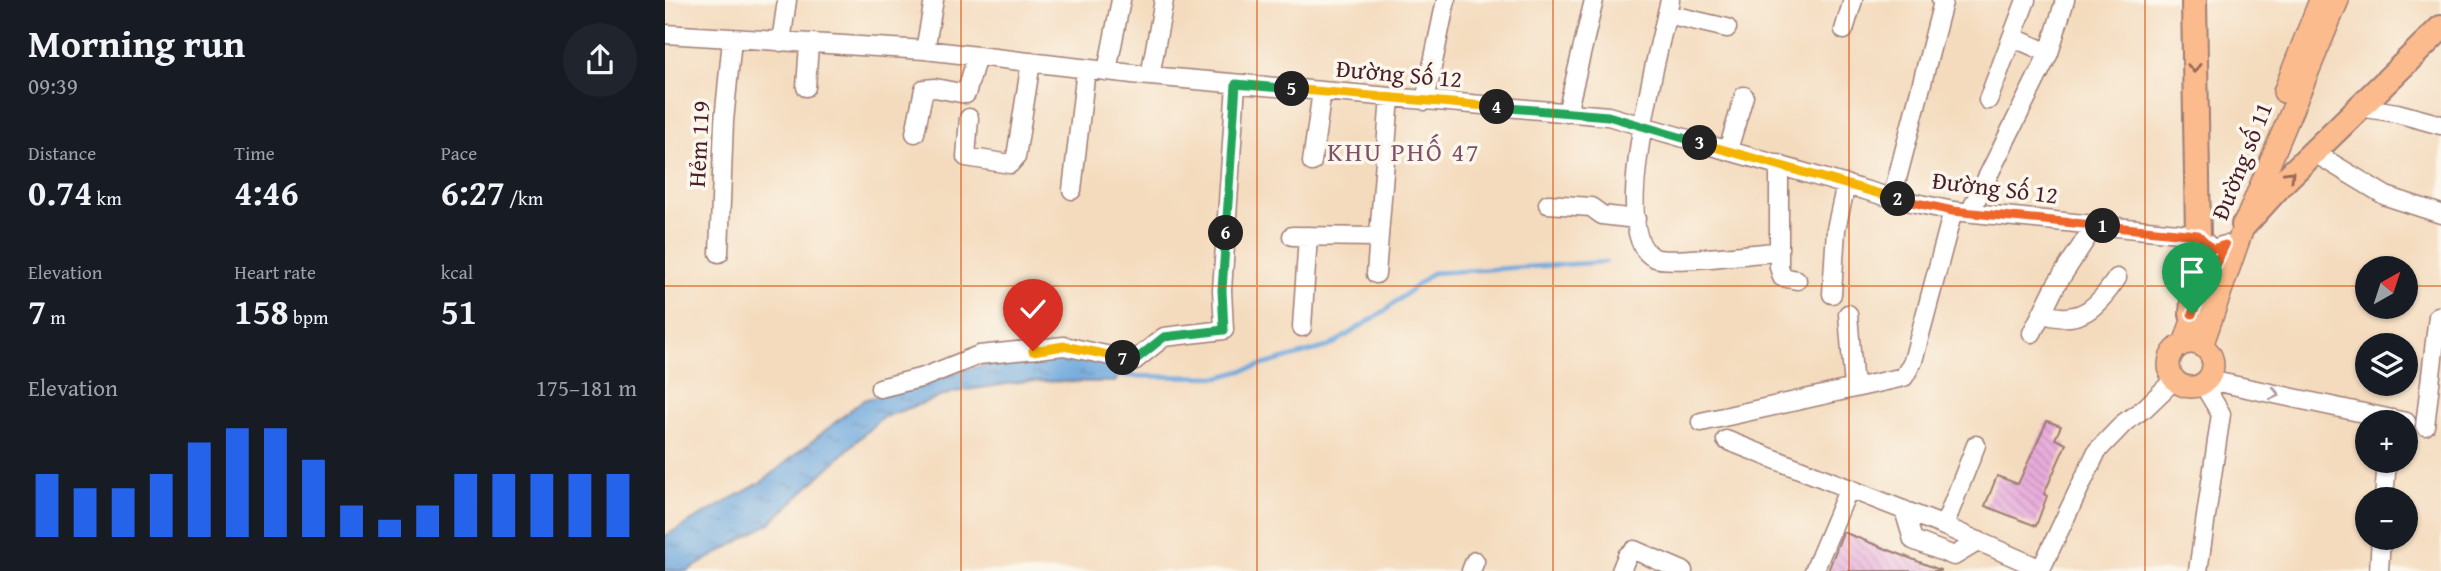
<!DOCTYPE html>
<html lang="en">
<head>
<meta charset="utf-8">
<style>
	:root { --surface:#171b24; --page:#20242c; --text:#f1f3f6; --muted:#9ea1a6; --accent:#2563eb }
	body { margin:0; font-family:"Gentium Book Plus",serif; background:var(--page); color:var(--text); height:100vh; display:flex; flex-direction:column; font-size:26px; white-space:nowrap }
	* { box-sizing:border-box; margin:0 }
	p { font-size:23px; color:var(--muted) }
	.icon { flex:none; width:38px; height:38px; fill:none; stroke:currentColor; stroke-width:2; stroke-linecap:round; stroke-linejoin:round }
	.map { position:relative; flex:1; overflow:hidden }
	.drawer { display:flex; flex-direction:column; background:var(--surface); width:665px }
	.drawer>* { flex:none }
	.needle { width:46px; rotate:39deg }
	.buttons { position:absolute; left:1690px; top:256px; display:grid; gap:14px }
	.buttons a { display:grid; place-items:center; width:63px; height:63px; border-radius:50%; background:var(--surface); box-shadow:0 2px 5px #0004; font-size:35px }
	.pin { position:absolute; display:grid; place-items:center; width:60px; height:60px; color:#fff; margin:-72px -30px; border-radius:50% 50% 50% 0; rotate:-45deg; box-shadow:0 0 7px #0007 }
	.pin .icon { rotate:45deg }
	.km { position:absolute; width:35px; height:35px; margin:-18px; border-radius:50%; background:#222; color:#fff; font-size:19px; line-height:35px; text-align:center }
	.round { display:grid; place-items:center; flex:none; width:74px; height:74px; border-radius:37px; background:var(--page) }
	.headline { display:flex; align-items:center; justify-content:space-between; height:119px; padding:0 28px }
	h1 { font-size:38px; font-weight:600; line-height:52px }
	.figures { display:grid; grid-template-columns:repeat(3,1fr); gap:10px; height:119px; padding:7px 28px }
	.figures div { display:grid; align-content:center }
	.figures b { font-size:35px; font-weight:600 }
	.figures small { font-size:19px; font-weight:400 }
	.figures p { font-size:19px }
	.chart { height:196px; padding:14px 28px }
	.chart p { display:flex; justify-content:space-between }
	.chart svg { width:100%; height:126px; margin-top:7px; stroke:var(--accent); stroke-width:6 }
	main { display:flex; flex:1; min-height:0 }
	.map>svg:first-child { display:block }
	.water { fill:url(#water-ripples); stroke:#5c6384; stroke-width:2 }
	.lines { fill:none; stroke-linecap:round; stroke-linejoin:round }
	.stream { stroke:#6da7dd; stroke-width:4.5 }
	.building { fill:url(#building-back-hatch) }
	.minor-casing { stroke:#9f7d74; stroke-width:21 }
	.major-casing { stroke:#9f7d74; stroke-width:24 }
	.highway-casing { stroke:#9f7d74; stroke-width:28 }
	.minor { stroke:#fff; stroke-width:18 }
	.major { stroke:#fbbb8c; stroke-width:21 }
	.highway { stroke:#fbbb8c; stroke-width:24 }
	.oneway { stroke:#9a6557 }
	.oneway2 { stroke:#ae9aa0 }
	.split-1-casing { stroke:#fff; stroke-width:14 }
	.split-2-casing { stroke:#fff; stroke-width:14 }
	.split-3-casing { stroke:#fff; stroke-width:14 }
	.split-4-casing { stroke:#fff; stroke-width:14 }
	.split-5-casing { stroke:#fff; stroke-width:14 }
	.split-6-casing { stroke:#fff; stroke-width:14 }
	.split-7-casing { stroke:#fff; stroke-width:14 }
	.split-8-casing { stroke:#fff; stroke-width:14 }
	.split-1 { stroke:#f0652b; stroke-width:9 }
	.split-2 { stroke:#f0652b; stroke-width:9 }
	.split-3 { stroke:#f5b400; stroke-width:9 }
	.split-4 { stroke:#22a559; stroke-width:9 }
	.split-5 { stroke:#f5b400; stroke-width:9 }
	.split-6 { stroke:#22a559; stroke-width:9 }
	.split-7 { stroke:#22a559; stroke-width:9 }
	.split-8 { stroke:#f5b400; stroke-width:9 }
	.grid { fill:none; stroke:#d8530f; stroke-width:2; stroke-opacity:0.55 }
	.labels { text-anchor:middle; stroke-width:7; stroke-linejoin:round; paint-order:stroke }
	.street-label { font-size:24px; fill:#4a1f2b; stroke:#fbf7ec }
	.neighbourhood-label { font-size:26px; letter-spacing:2px; fill:#815069; stroke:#fbf7ec }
</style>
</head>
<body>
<main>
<section class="drawer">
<div class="headline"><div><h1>Morning run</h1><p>09:39</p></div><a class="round"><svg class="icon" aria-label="share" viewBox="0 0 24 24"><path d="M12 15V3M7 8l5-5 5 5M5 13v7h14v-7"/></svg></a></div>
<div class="figures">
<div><p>Distance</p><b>0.74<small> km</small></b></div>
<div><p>Time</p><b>4:46</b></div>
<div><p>Pace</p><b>6:27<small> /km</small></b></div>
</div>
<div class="figures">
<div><p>Elevation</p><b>7<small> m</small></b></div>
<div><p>Heart rate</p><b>158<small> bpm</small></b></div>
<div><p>kcal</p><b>51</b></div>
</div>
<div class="chart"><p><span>Elevation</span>175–181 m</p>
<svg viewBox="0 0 160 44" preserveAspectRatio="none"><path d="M5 44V22M15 44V27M25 44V27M35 44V22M45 44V11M55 44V6M65 44V6M75 44V17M85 44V33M95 44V38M105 44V33M115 44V22M125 44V22M135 44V22M145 44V22M155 44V22"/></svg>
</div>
</section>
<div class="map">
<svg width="1776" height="571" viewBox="0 0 1776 571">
	<defs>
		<pattern id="water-ripples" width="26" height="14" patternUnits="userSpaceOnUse" patternTransform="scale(1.75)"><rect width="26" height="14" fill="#6da7dd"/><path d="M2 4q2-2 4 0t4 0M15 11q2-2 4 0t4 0" fill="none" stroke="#5c87b3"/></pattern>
		<pattern id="building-back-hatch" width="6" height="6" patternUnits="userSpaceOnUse" patternTransform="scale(1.75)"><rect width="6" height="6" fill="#e8acdc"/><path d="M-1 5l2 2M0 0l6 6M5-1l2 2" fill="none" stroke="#be8bb3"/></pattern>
	</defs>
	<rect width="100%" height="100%" fill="#fbf7ec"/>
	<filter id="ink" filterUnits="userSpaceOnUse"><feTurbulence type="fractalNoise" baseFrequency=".0143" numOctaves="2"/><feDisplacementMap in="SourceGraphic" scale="14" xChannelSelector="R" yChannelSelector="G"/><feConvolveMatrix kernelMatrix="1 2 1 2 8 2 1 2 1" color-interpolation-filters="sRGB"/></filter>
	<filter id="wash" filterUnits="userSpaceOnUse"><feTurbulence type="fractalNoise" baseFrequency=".00686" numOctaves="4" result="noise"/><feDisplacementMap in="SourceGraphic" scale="28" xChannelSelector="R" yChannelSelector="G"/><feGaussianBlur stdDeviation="1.57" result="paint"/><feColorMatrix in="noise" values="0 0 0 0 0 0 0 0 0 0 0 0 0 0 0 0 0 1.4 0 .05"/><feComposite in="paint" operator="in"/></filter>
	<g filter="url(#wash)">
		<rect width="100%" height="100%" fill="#f4dbbe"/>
		<path class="water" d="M374,356H409L458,363L450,382L362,381L289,392L216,418L104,524L22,571H0V536L98,481L198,400L255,386L301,369Z"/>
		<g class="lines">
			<path class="stream" d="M449,376L555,377L665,346L721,310L767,273L941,262"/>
		</g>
		<g id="blocks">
			<path class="building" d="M1382,421L1396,426L1390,439L1401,444L1379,494L1382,496L1371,526L1320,506L1332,476L1353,484Z
				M1178,532L1275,570V571H1163Z"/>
		</g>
	</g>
	<g filter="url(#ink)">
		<use href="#blocks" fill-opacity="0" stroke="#9f7d74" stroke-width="2"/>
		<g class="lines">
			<g class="minor-casing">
				<path id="minor" d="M1005,0C996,41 941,238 990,258C1005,264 1089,253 1112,252
					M1002,14L1062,28
					M1179,30L1188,0
					M0,34L260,50L485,76L943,116L1227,198L1288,211L1533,235L1547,249L1560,245
					M1347,37L1361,0
					M116,42L122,0
					M260,50L269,0
					M1384,53L1400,0
					M442,71L456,0
					M485,76L499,0
					M141,87L144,44
					M760,101L781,0
					M1695,107L1732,113L1776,125
					M902,113L929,0
					M304,118L301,157L345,164L351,157L366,62
					M250,133L259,89L270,88L301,94L312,56
					M1063,150L1079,96
					M1648,152L1721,196L1776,214
					M647,162L657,91
					M1114,164V267L1117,277L1132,280
					M407,190L421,69
					M1227,198L1278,2L1276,0
					M883,204L926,207L937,215L971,219
					M1305,212L1384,53L1347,37L1323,100
					M627,236L714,237
					M54,253L59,121L67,39
					M711,274L725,97
					M1167,294L1171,229L1181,184
					M1183,314L1189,388
					M1378,314C1415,325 1432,308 1452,278
					M637,327L643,236
					M1367,333L1391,285L1430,225
					M1544,380L1741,422
					M215,388L259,377L314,355L399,346L469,361L499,337L559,330L557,290L571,84
					M1036,422L1239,377L1248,361L1288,211
					M1760,426L1773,316
					M1061,440L1279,526L1376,569
					M1719,499L1722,460
					M1239,510L1248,540L1289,556L1314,541
					M1279,526L1311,445
					M806,571L810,561
					M956,571L962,556L969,550L1018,571
					M1149,571L1184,488
					M1375,571L1432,451L1460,422L1480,408L1509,380
					M1533,571L1556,414L1538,384
					M1714,571L1716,537"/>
			</g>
			<g class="major-casing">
				<path id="major" d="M1619,92L1655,0
					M1504 365a22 22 0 1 1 44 0a22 22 0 1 1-44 0Z
					M1519,344L1534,300
					M1537,346L1579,225L1673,0"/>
			</g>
			<g class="highway-casing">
				<path id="highway" d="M1579,225L1618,182L1776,28
					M1527,314L1533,235L1529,0"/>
			</g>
			<use href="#minor" class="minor"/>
			<use href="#major" class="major"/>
			<use href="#highway" class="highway"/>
		</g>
		<defs><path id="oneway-chevron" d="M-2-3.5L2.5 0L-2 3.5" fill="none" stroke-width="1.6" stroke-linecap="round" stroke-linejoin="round" transform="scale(1.75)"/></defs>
		<g class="oneway">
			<use href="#oneway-chevron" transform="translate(1529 68) rotate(89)"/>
			<use href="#oneway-chevron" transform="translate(1625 175) rotate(-45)"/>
		</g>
		<use class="oneway2" href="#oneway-chevron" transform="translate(1610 394) rotate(12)"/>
	</g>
	<g class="lines" filter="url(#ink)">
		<g class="split-1-casing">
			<path id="split-1" d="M1438,226L1533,235L1547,249L1560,245L1527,314"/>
		</g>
		<g class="split-2-casing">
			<path id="split-2" d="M1233,199L1288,211L1438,226"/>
		</g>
		<g class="split-3-casing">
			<path id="split-3" d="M1035,143L1233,199"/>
		</g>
		<g class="split-4-casing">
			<path id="split-4" d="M832,107L943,116L1035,143"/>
		</g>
		<g class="split-5-casing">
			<path id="split-5" d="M627,89L832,107"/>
		</g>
		<g class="split-6-casing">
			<path id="split-6" d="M561,233L571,84L627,89"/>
		</g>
		<g class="split-7-casing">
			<path id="split-7" d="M458,358L469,361L499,337L559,330L557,290L561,233"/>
		</g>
		<g class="split-8-casing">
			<path id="split-8" d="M368,351L399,346L458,358"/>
		</g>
		<use href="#split-1" class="split-1"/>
		<use href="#split-2" class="split-2"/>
		<use href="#split-3" class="split-3"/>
		<use href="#split-4" class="split-4"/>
		<use href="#split-5" class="split-5"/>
		<use href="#split-6" class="split-6"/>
		<use href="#split-7" class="split-7"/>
		<use href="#split-8" class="split-8"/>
	</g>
	<path class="grid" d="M296,0V571M592,0V571M888,0V571M1184,0V571M1480,0V571M0,286H1703M1741,286H1776"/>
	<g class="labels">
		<g class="street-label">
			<text transform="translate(734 74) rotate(5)" y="8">Đường Số 12</text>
			<text transform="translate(34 144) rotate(-87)" y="8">Hẻm 119</text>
			<text transform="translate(1577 161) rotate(-68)" y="8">Đường số 11</text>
			<text transform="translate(1330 188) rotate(7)" y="8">Đường Số 12</text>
		</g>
		<g class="neighbourhood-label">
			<text x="739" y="161">KHU PHỐ 47</text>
		</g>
	</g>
</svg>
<div class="buttons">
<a><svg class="needle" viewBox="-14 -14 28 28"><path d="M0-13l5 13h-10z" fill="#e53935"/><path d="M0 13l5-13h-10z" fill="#9ea1a6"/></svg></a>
<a><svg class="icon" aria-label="layers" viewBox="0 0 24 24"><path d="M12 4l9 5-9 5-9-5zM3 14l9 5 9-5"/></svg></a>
<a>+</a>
<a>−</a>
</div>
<div class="pin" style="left:1527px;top:314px;background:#1e9e55"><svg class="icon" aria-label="arrive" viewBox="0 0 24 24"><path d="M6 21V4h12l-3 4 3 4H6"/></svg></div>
<div class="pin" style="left:368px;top:351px;background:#d93025"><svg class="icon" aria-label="check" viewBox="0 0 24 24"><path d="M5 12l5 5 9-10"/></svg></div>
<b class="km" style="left:1438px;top:226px">1</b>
<b class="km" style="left:1233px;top:199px">2</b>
<b class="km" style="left:1035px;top:143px">3</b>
<b class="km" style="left:832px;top:107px">4</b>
<b class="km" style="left:627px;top:89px">5</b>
<b class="km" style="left:561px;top:233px">6</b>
<b class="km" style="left:458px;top:358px">7</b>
</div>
</main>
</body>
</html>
